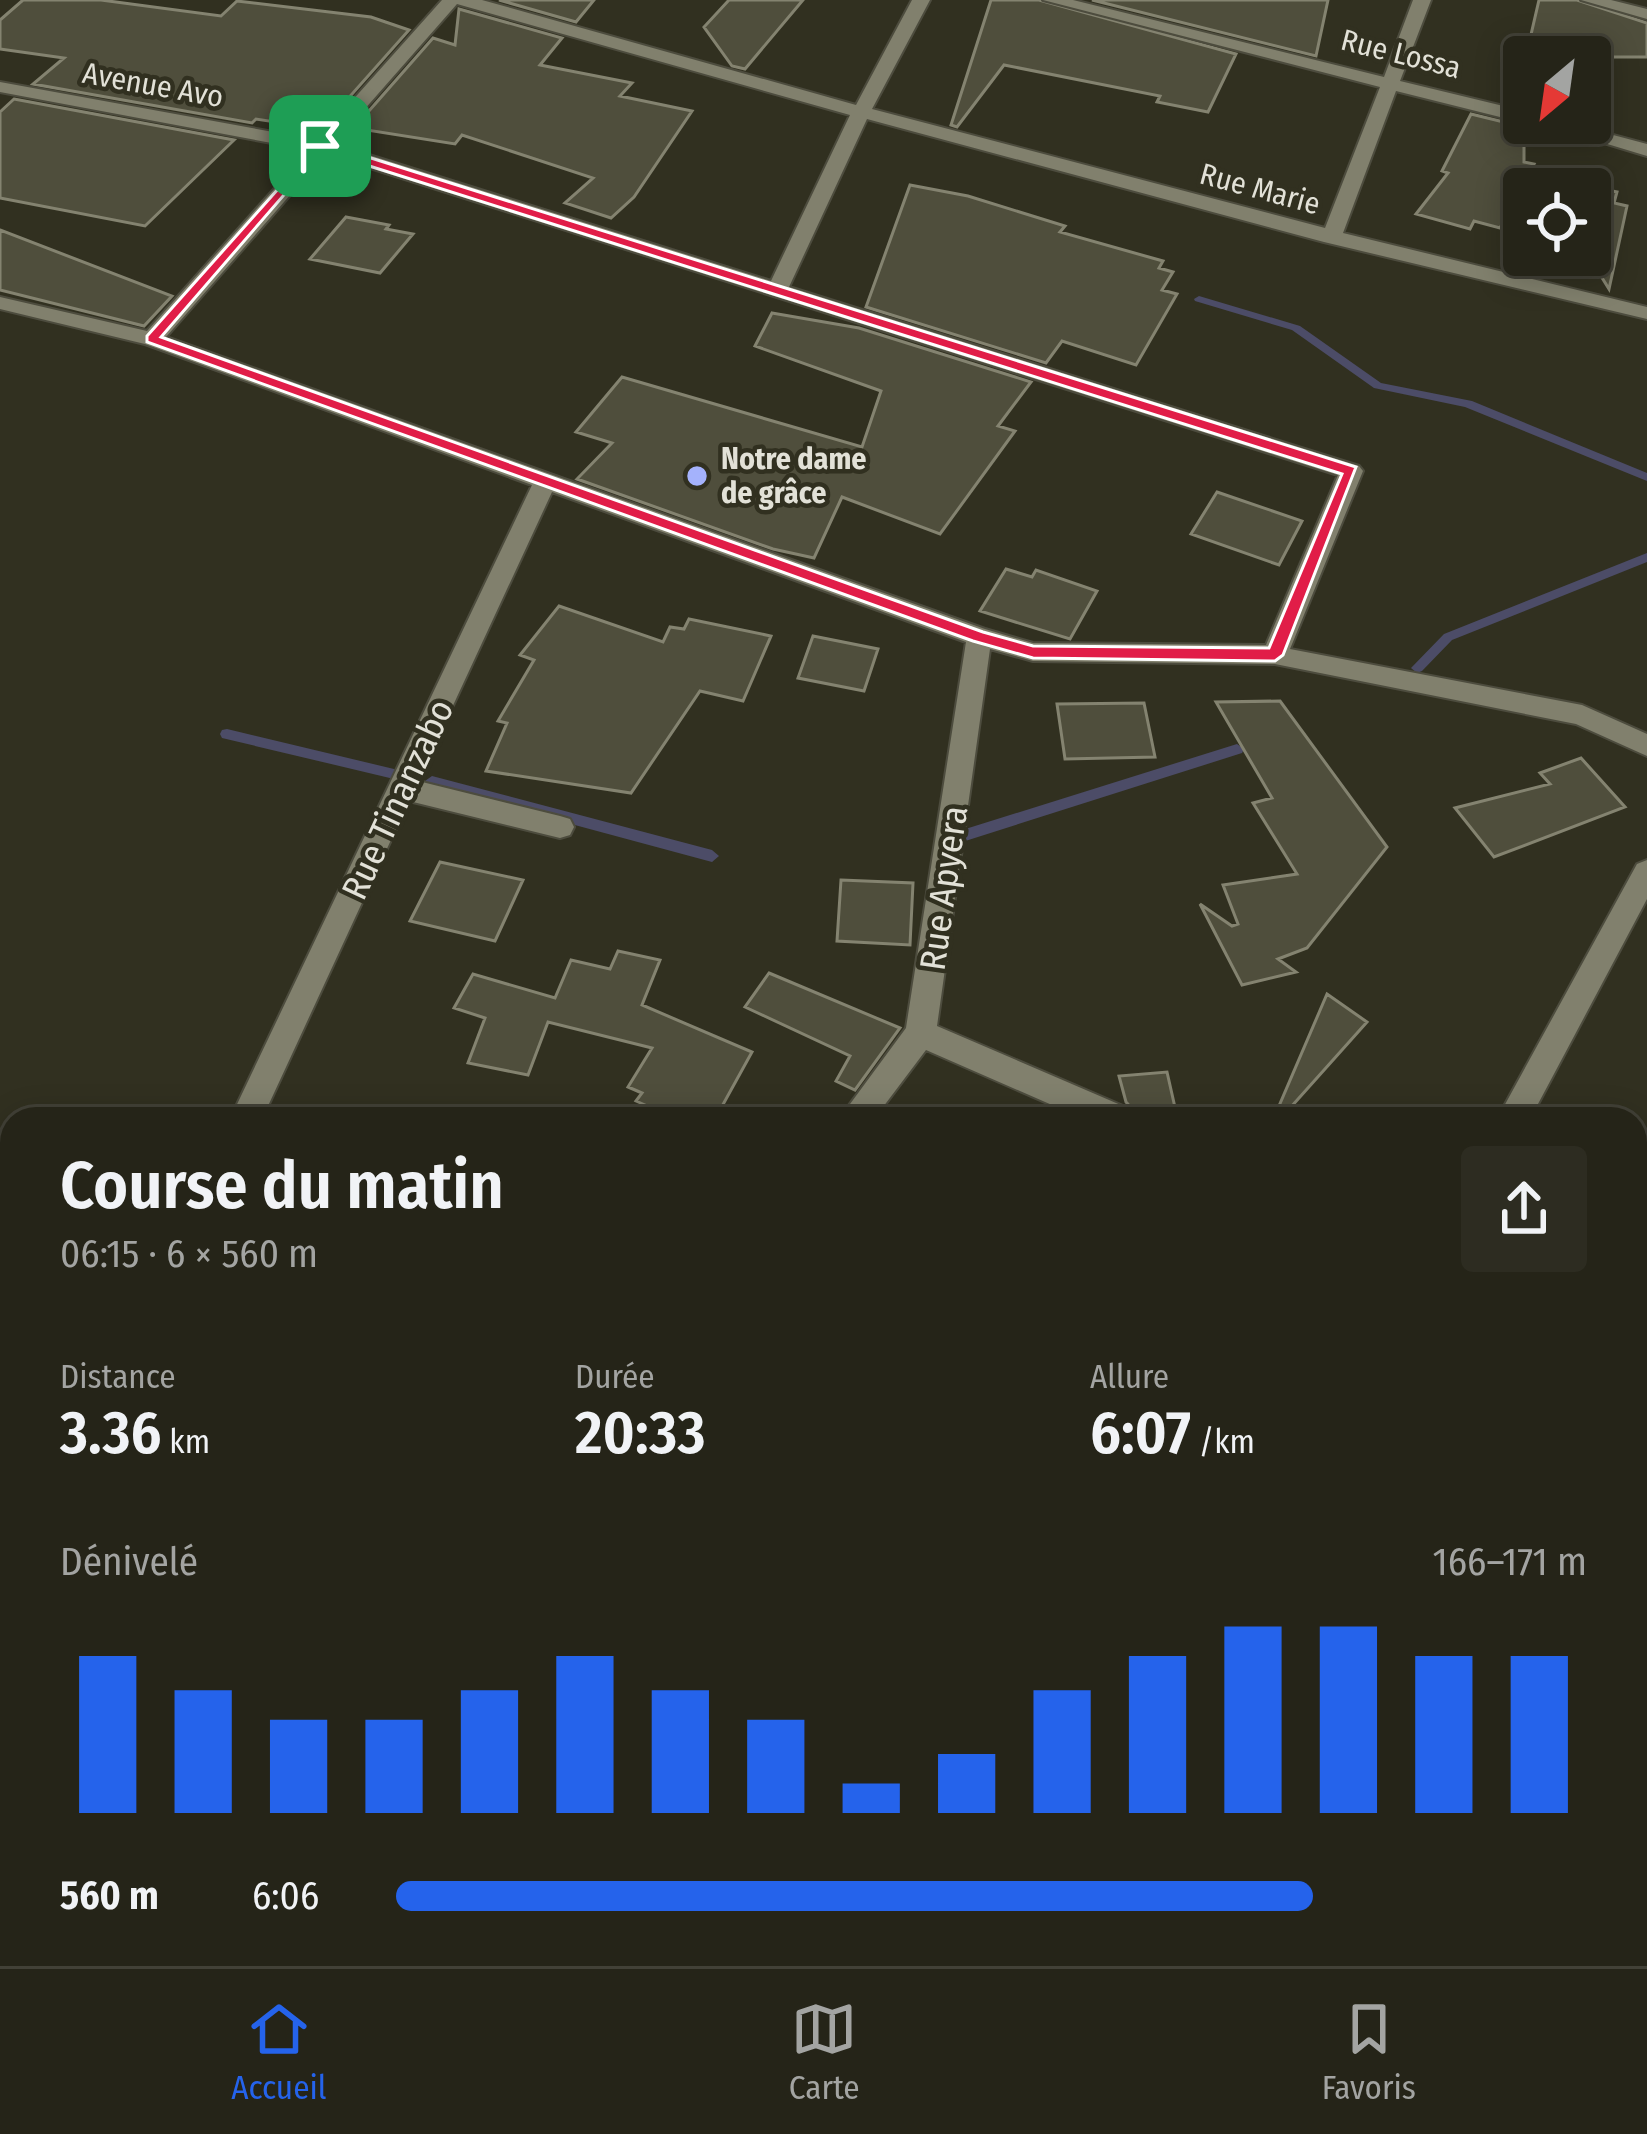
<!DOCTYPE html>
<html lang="fr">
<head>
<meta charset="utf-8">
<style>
	:root { --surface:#252418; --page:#2d2c21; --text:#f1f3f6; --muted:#a3a4a2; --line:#424137; --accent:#2563eb }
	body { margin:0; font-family:"Fira Sans Condensed",sans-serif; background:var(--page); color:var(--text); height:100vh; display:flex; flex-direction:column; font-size:45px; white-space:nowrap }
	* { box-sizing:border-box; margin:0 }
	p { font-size:39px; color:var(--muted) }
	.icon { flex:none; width:66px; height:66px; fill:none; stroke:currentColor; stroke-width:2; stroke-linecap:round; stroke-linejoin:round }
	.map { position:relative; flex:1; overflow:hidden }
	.side { position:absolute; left:0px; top:1107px; width:1647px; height:861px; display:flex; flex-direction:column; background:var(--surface); border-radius:36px 36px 0 0; box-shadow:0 6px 30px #0003,0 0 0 3px var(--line) }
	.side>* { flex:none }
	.needle { width:78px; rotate:209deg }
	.fabs { position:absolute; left:1503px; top:36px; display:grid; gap:24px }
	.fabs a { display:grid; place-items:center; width:108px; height:108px; border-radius:12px; background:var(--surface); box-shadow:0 6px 30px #0003,0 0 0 3px var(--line); font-size:60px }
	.pin { position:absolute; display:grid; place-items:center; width:102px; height:102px; color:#fff; margin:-51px; border-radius:24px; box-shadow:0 6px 18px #0006 }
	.round { display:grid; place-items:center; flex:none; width:126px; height:126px; border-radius:12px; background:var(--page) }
	.summary { display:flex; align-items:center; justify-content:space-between; height:204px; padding:0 60px }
	h1 { font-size:66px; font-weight:600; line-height:90px }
	.metrics { display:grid; grid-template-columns:repeat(3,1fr); gap:18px; height:204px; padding:12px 60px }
	.metrics div { display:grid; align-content:center }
	.metrics b { font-size:60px; font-weight:600 }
	.metrics small { font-size:33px; font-weight:400 }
	.metrics p { font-size:33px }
	.chart { height:336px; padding:24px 60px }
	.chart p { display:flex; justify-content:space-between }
	.chart svg { width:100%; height:216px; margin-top:12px; stroke:var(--accent); stroke-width:6 }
	ul { padding:0 60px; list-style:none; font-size:39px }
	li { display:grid; grid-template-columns:192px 144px 1fr; align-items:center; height:90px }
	li i { height:30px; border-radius:15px; background:var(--accent) }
	.tabs { display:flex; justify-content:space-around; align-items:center; height:168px; border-top:3px solid var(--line); background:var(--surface); font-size:33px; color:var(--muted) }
	.tabs a { display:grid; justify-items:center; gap:6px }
	.tabs .selected { color:var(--accent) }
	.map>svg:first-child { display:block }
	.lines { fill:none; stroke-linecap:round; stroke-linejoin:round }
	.stream { fill:#4c4c67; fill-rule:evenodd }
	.building { fill:#4f4e3c; stroke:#848370; stroke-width:3 }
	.minor-casing { stroke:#4d4c3e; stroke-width:4 }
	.minor { fill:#81806d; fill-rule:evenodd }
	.route { fill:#e11d48; stroke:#fff; stroke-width:3; fill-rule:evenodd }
	.poi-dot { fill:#a4b2fc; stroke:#313020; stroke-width:4.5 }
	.labels { text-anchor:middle; stroke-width:9; stroke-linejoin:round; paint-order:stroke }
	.far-street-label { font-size:30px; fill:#e2e1d7; stroke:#313020 }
	.far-poi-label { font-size:30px; font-weight:bold; fill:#e2e1d7; stroke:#313020; text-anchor:start }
	.street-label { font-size:36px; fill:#e2e1d7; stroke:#313020 }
</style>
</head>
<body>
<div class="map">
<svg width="1647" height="1966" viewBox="0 0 1647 1966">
	<rect width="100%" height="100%" fill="#313020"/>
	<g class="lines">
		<path class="stream" d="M1199,296L1300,326L1381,383L1472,401L1647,473V481L1465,407L1374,388L1292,330L1195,301L1194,299Z
			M1647,553V562L1452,640L1422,671L1417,673L1411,668L1444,634Z
			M227,729L394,769L401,774L394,779L222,738L220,734L222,730Z
			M1237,744L1244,749L1242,753L959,843L952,837L959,831Z
			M432,776L712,850L719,856L712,862L427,785L425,781Z"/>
	</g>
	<path class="building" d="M23,0H101L221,16L237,1L371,17L409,30L321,129L256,119L252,123L33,84L64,58L0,49V20Z
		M499,0H594L576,22Z
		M729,0H803L745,69L732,66L704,27Z
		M991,0H1039L1236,54L1208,112L1157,102L1160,96L1004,65L957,127L951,125Z
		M1092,0H1328L1316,56Z
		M1539,0H1577L1647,23V57H1548L1527,52Z
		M459,9L562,38L540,65L632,83L620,96L692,111L634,197L611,218L565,203L593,178L462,135L455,144L354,128L433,38L455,45Z
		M14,99L234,140L145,226L0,198V112Z
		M1471,114L1524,127V162L1534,164L1500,228L1474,221L1470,229L1416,214L1448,173L1442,171Z
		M1537,176L1617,192L1614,203L1627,206L1609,289L1588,255L1590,189H1546Z
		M910,185L968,196L1065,226L1060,232L1163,261L1159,268L1173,272L1162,290L1177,294L1136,365L1062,341L1046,363L866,307Z
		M346,217L389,225L386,229L413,234L380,273L310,259Z
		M0,230L172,296L144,326L0,290Z
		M772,313L859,328L1031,382L998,426L1015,431L940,534L842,497L814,558L773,549L577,479L612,443L576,432L622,377L862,447L881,391L755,346Z
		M1217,492L1302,521L1279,565L1191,534Z
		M1006,569L1032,577L1036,570L1097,591L1070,639L980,611Z
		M559,606L663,642L670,627L684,629L689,619L771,636L743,701L700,691L631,793L486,771L507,723L498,721L534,660L520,655Z
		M813,636L878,649L864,691L798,678Z
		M1280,701L1387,847L1307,948L1278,959L1296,972L1242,985L1200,904L1232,926L1238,924L1223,885L1297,874L1253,803L1272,798L1216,702Z
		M1144,703L1155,757L1065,759L1057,704Z
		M1581,758L1625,807L1494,857L1455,808L1550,784L1540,773Z
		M440,862L523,880L495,941L410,921Z
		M841,880L913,883L910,945L837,941Z
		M618,951L660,960L642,1005L752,1052L715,1119H677L636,1101L642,1093L628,1087L652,1048L548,1022L528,1075L468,1063L485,1018L454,1008L473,974L555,998L571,960L610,969Z
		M769,973L900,1028L855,1090L836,1081L850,1056L745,1007Z
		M1327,994L1367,1022L1282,1117L1276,1113Z
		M1167,1072L1176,1112L1138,1115L1126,1102L1119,1076Z"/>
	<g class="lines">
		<g class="minor-casing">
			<path id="minor" d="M442,0H482L856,105L912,0H930L872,109L1325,228L1380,87L1043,0H1073L1384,77L1413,0H1431L1400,81L1524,111V123L1396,91L1343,233L1647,307V319L1324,242L867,119L789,287L1359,466L1363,471L1290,649L1582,705L1647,734V756L1576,724L1275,664L1033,661L990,649L937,1026L1130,1109L1135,1119H1084L926,1050L874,1119H839L906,1028L966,642L552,492L418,781L560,816L570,819L574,827L570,835L560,838L409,801L262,1119H230L532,485L145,344L0,309V297L147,331L309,150L0,92V82L317,140ZM457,4L850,115L771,281L334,144ZM326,154L1338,475L1266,645L1033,643L985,629L166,337Z
				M1581,0H1611L1647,9V19Z
				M1538,123H1568L1647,144V156Z
				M1647,860V899L1530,1119H1497L1637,864Z
				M12,1293V1327L0,1329V1295Z
				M1635,1390L1647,1395V1435L1635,1430Z
				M193,1956H239L235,1966H189Z
				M653,1956H701L705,1966H657Z
				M1052,1956H1095L1091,1966H1048Z"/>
		</g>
		<use href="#minor" class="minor"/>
	</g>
	<path class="route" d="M320,142L1356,467L1283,655L1275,661L1033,658L973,641L147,342V336ZM322,151L1342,474L1269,648L1033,646L983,632L161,337Z"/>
	<circle class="poi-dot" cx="697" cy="476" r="12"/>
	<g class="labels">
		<g class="far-street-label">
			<text transform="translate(1401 54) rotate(14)" y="10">Rue Lossa</text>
			<text transform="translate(153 85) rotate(10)" y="10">Avenue Avo</text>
			<text transform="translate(1260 189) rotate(15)" y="10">Rue Marie</text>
		</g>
		<g class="far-poi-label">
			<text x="721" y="469">Notre dame<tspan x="721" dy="34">de grâce</tspan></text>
		</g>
		<g class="street-label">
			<text transform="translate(397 799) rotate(-65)" y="13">Rue Tinanzabo</text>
			<text transform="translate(943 888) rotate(-82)" y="13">Rue Apyera</text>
		</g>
	</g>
</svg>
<div class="fabs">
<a><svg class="needle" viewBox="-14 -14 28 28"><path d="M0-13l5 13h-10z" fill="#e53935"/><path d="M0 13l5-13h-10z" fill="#a3a4a2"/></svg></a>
<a><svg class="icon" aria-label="locate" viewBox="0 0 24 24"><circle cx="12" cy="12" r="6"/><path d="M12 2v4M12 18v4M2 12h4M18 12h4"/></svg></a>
</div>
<div class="pin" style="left:320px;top:146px;background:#1e9e55"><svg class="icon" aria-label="arrive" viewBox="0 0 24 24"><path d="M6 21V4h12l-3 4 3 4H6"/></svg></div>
<section class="side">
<div class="summary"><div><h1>Course du matin</h1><p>06:15 · 6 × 560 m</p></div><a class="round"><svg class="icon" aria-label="share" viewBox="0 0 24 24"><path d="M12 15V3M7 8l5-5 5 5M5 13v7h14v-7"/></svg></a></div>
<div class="metrics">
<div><p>Distance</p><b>3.36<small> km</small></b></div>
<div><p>Durée</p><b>20:33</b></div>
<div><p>Allure</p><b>6:07<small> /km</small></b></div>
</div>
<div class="chart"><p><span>Dénivelé</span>166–171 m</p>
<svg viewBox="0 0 160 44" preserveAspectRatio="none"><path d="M5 44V12M15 44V19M25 44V25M35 44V25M45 44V19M55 44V12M65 44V19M75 44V25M85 44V38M95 44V32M105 44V19M115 44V12M125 44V6M135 44V6M145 44V12M155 44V12"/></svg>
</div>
<ul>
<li><b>560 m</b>6:06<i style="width:77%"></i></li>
</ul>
</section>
</div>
<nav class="tabs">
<a class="selected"><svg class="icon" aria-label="home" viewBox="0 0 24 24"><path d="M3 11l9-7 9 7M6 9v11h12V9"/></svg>Accueil</a>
<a><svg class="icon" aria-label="map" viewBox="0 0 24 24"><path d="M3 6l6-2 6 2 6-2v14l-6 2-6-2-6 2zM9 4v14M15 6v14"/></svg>Carte</a>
<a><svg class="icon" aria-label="saved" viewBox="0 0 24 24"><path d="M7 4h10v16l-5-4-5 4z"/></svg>Favoris</a>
</nav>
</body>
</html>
